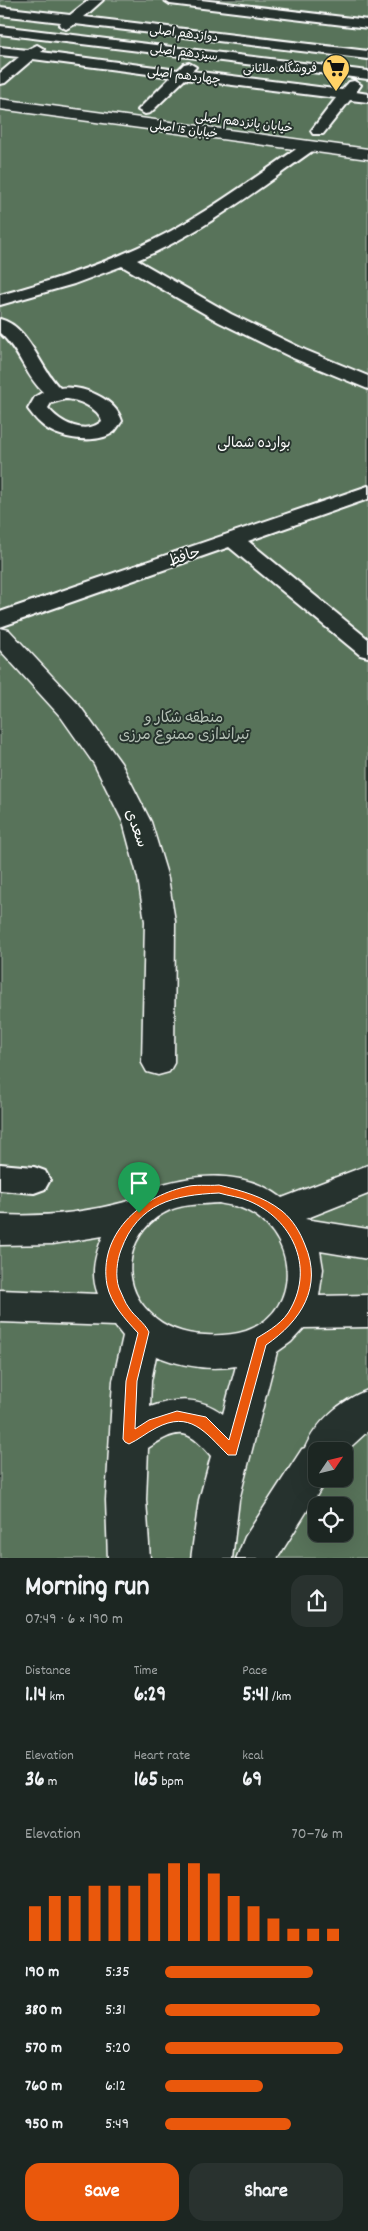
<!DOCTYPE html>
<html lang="en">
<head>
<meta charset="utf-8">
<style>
	:root { --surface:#1c2622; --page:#29322f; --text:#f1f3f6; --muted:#a0a5a5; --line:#3a4340; --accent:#ea580c }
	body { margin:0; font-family:Dekko,"Playpen Sans Arabic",sans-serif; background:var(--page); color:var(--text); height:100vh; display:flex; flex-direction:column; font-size:19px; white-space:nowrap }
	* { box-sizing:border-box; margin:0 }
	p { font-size:16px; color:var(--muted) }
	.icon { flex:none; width:28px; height:28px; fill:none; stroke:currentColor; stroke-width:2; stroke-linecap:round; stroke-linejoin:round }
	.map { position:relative; height:1558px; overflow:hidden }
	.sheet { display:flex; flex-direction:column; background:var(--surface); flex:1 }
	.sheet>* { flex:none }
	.needle { width:32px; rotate:55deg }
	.controls { position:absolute; left:308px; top:1442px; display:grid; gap:10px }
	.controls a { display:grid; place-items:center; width:45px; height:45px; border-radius:10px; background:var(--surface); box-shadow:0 5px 20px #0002,0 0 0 1px var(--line); font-size:25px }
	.pin { position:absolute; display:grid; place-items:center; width:42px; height:42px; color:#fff; margin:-51px -21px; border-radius:50% 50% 50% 0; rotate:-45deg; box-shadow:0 0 5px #0007 }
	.pin .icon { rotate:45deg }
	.round { display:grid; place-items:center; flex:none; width:52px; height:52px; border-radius:15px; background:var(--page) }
	.head { display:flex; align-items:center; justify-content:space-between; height:85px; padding:0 25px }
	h1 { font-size:28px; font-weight:800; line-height:38px }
	.metrics { display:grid; grid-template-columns:repeat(3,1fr); gap:8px; height:85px; padding:5px 25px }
	.metrics div { display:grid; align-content:center }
	.metrics b { font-size:21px; font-weight:800 }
	.metrics small { font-size:14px; font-weight:400 }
	.metrics p { font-size:14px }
	.chart { height:140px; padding:10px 25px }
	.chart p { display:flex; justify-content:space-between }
	.chart svg { width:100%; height:90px; margin-top:5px; stroke:var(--accent); stroke-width:6 }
	.primary-button { display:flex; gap:10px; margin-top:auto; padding:10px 25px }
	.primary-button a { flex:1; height:58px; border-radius:15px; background:var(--accent); color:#fff; font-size:20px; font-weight:800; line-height:58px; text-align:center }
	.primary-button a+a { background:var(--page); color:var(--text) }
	ul { padding:0 25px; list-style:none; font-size:16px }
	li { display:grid; grid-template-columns:80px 60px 1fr; align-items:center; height:38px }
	li i { height:12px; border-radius:6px; background:var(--accent) }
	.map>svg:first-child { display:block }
	.green { fill:#58735a; stroke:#acb9ac; fill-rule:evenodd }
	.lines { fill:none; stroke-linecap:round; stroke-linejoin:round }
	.street-casing { stroke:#fff; stroke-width:4 }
	.secondary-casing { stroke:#fff; stroke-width:3 }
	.street { fill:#26332d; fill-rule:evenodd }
	.secondary { fill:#26332d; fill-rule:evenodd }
	.route { fill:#ea580c; stroke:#fff; fill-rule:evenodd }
	.labels { text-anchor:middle; stroke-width:4; stroke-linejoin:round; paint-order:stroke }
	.far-street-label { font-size:12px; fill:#fff; stroke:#26332d }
	.far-poi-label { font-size:12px; fill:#fff; stroke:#26332d; text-anchor:end }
	.far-neighbourhood-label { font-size:14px; fill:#fff; stroke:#26332d }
	.street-label { font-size:15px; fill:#fff; stroke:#26332d }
	.park-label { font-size:15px; fill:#b4c0b5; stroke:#26332d }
</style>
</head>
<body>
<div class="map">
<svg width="368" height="1559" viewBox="0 0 368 1559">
	<rect width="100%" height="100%" fill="#26332d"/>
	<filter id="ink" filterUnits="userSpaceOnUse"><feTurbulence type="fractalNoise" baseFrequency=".02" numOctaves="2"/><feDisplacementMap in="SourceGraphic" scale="10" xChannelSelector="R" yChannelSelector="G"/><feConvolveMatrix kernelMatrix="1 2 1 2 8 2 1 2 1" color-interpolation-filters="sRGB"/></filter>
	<g filter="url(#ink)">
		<path class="green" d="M0,0H368V1558L0,1559ZM316,1451H344V1479H316ZM316,1506H344V1534H316Z"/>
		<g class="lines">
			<g class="street-casing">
				<path id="street" d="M89,0H103L84,17L368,51V59L75,24L66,29L59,25L61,22L0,15V7L70,15Z
					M164,0H201L368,20V28L170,4Z
					M0,26L368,71V79L0,34Z
					M37,45L44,49L41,52L178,70L184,64L189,63L196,67L192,71L342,90L349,82L354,81L361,85L356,92L368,94V102L350,100L323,134H313L311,131L336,98L185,79L150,113L145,114L138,110L171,77L33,59L5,83L0,84V73L19,57L0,55V47L27,50Z
					M310,142L315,143L317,146L315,149C258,189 202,233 137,260L231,314L305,350L368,376V389L293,358L219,322L122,266L74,284L0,305V295C59,279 117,260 171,231C218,205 261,173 305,143Z
					M0,319C29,326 40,369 60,388C82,385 115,398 122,421C120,424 117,428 115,431C98,446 56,439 41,424C36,420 32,414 28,409L35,397L43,392C25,375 20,351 0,333ZM65,399C77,399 99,408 102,421C85,436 60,423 48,408L51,403Z
					M368,486V499L248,541L368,639V657L360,655L229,547L0,627V612Z
					M0,1164L34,1167L45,1171L50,1180L45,1189L34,1193L0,1190Z"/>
			</g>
			<g class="secondary-casing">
				<path id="secondary" d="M0,99L368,149V159L0,109Z
					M0,628L9,630L79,705L121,763L151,822L168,878L175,921L174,1063L169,1072L158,1075L147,1072L142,1063L145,921L138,878L123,822L94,764L61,717L0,650Z
					M368,1165V1194L305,1219L368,1229V1259L320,1251L323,1269L319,1296L368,1295V1327L304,1328L291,1342L277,1352L239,1500L232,1559H191L199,1500L211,1456C187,1428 179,1428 148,1448L146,1500L150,1559H108L106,1500L113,1381L123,1336L115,1326L0,1322V1290L98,1294C90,1274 95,1255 103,1236L53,1244L0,1245V1215C42,1217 84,1213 125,1202C134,1200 142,1191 151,1188C193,1173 245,1169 282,1198ZM219,1203C226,1205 234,1205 241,1208C296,1229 306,1309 246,1331C233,1335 218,1336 205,1335C183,1334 165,1328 150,1313C116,1281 128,1228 170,1210C185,1204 203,1204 219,1203ZM156,1356C182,1366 208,1371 236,1366L223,1414C200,1396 175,1398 150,1407L151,1381Z
					M368,1390V1431L344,1453L316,1451V1479H327L277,1559H236L245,1537L302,1449L305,1448C316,1422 341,1400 368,1390Z"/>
			</g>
			<use href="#street" class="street"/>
			<use href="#secondary" class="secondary"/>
		</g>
	</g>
	<path class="route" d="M219,1185C242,1191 263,1196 282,1211C293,1220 300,1232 305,1245C323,1287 301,1321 266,1345L236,1455H228C205,1432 190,1410 156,1428C146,1433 138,1440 129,1444L125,1442L123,1439L126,1381L138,1333C125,1319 111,1304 107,1285C98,1235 140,1197 185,1187C195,1184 208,1186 219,1185ZM219,1193C229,1196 240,1197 249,1201C292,1219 314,1266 291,1308C284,1322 270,1330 257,1338L256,1342L229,1440L206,1417L177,1411L149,1420L135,1429L137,1381L149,1332C144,1322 135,1317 129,1308C125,1303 122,1294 119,1288C115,1277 117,1260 121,1250C138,1203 174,1195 219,1193Z"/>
	<defs>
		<g id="supermarket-pin" transform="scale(1.4375)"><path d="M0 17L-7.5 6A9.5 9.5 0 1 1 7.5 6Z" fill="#ffd166" stroke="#26332d"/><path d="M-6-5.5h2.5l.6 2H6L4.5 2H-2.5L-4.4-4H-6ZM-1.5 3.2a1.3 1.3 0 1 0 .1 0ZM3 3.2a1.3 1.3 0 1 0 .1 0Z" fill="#111"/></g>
	</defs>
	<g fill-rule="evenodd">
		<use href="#supermarket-pin" x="336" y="68"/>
	</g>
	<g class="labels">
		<g class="far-street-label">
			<text transform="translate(184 33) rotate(7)" y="4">دوازدهم اصلی</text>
			<text transform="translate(184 52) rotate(7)" y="4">سیزدهم اصلی</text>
			<text transform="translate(184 75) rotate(7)" y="4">چهاردهم اصلی</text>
			<text transform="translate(244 122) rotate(7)" y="4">خیابان پانزدهم اصلی</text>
			<text transform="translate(184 129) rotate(8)" y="4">خیابان 15 اصلی</text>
		</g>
		<g class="far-poi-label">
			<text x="317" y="72">فروشگاه ملاثانی</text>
		</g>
		<g class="far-neighbourhood-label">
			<text x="254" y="447">بوارده شمالی</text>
		</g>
		<g class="street-label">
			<text transform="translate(184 556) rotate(-19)" y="5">حافظ</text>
			<text transform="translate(137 828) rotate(70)" y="5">سعدی</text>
		</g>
		<g class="park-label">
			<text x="184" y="722">منطقه شکار و<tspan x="184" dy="17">تیراندازی ممنوع مرزی</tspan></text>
		</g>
	</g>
</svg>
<div class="controls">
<a><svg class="needle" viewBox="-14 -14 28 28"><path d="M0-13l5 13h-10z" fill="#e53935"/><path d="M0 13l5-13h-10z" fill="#a0a5a5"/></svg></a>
<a><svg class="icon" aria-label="locate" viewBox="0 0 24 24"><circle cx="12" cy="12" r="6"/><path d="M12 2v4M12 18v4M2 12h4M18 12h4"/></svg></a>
</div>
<div class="pin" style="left:139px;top:1213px;background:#1e9e55"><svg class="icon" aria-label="arrive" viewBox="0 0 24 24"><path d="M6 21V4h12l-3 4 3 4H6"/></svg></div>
</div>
<section class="sheet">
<div class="head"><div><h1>Morning run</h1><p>07:49 · 6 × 190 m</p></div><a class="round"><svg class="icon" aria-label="share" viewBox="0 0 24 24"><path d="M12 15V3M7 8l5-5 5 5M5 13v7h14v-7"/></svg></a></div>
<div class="metrics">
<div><p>Distance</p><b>1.14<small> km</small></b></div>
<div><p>Time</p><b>6:29</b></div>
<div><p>Pace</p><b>5:41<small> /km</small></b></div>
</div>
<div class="metrics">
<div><p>Elevation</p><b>36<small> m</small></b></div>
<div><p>Heart rate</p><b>165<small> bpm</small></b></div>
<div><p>kcal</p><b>69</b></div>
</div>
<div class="chart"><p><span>Elevation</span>70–76 m</p>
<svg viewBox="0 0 160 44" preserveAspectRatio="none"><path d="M5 44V27M15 44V22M25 44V22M35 44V17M45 44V17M55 44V17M65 44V11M75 44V6M85 44V6M95 44V11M105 44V22M115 44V27M125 44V33M135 44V38M145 44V38M155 44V38"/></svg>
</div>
<ul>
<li><b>190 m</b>5:35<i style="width:83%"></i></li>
<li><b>380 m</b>5:31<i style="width:87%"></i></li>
<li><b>570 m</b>5:20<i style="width:100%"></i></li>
<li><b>760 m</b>6:12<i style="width:55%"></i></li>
<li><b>950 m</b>5:49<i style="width:71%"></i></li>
</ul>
<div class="primary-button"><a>Save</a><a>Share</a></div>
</section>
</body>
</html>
